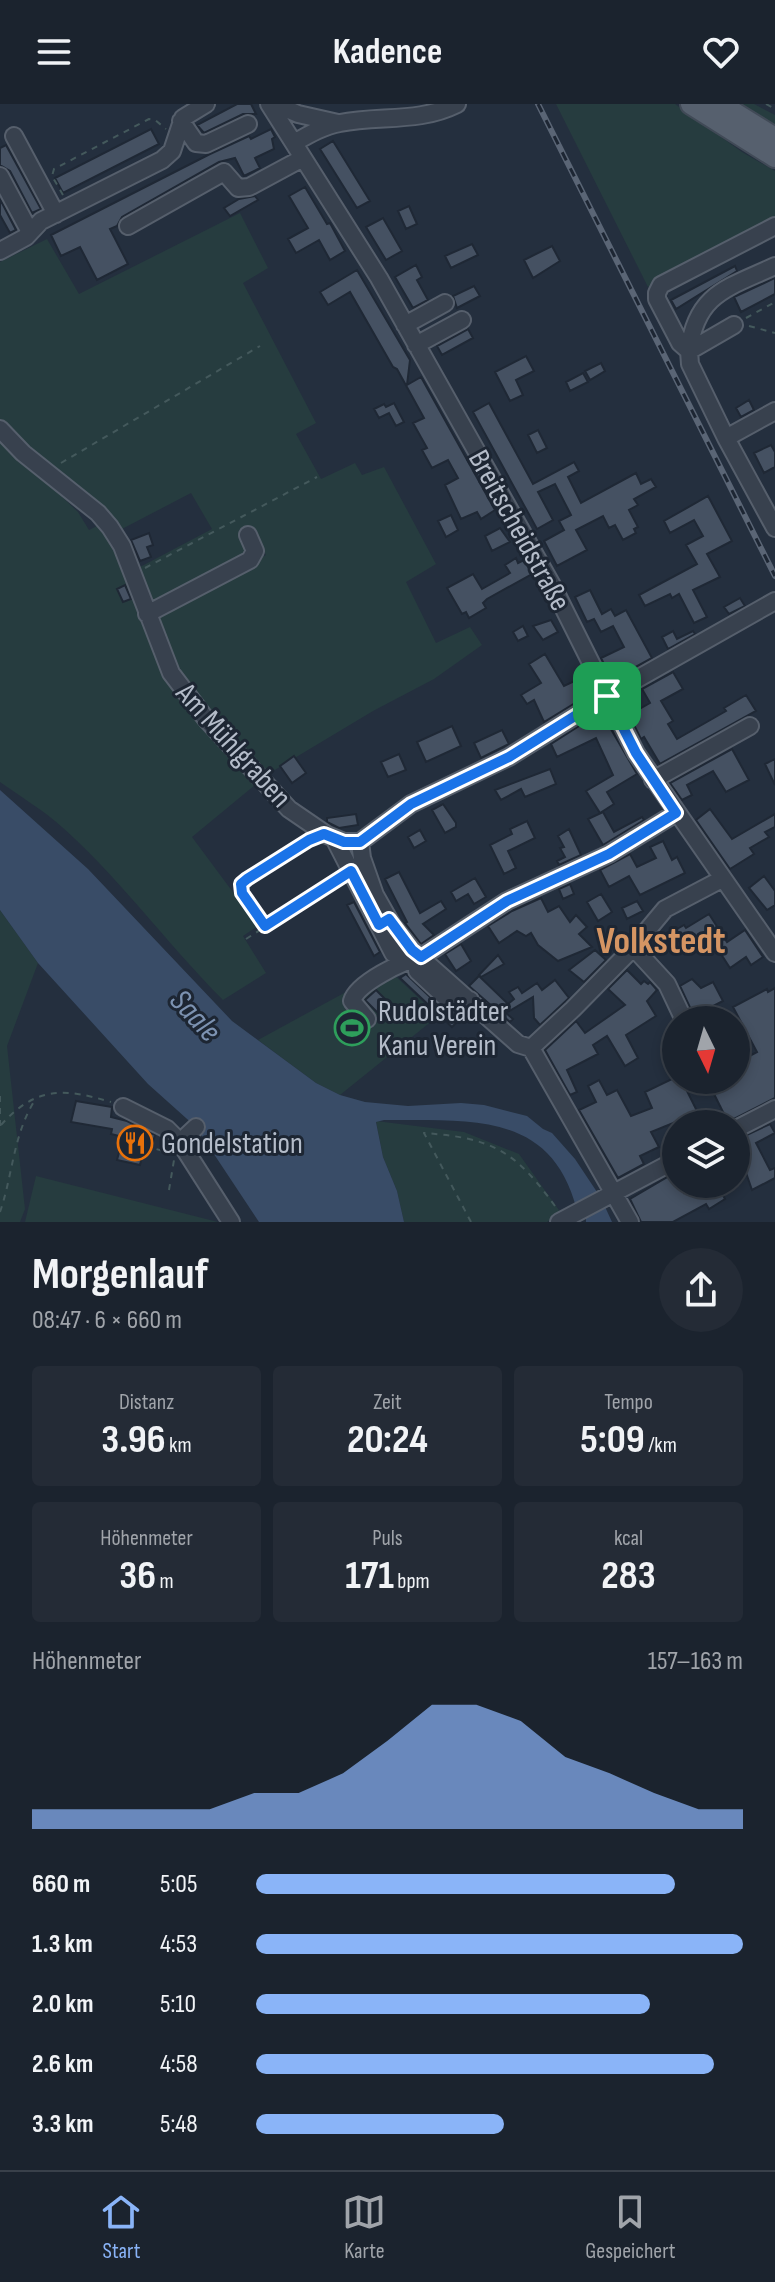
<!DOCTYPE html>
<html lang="de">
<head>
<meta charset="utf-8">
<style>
	:root { --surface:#1b232e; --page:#242b36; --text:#f1f3f6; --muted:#a0a4aa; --line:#39404a; --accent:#8ab4f8 }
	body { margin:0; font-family:"Sofia Sans Condensed",sans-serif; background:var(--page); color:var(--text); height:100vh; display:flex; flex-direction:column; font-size:30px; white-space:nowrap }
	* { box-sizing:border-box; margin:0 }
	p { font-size:26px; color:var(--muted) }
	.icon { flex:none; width:44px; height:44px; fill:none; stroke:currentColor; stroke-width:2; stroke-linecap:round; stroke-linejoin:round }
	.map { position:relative; height:1118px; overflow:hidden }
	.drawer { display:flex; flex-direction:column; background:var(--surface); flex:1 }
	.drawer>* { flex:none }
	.needle { width:52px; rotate:175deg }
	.tools { position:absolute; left:662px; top:902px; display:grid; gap:16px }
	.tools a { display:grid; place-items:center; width:88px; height:88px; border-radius:50%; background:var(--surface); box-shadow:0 4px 12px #0003,0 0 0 2px var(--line); font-size:40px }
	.pin { position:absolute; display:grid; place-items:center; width:68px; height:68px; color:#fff; margin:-34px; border-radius:16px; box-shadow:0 4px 12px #0006 }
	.round { display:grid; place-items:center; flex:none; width:84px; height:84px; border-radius:42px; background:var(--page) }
	.head { display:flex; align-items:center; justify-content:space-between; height:136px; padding:0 32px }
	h1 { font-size:44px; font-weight:700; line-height:60px }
	.metrics { display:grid; grid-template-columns:repeat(3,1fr); gap:12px; height:136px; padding:8px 32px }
	.metrics div { display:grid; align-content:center; border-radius:8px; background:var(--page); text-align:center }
	.metrics b { font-size:40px; font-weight:700 }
	.metrics small { font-size:22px; font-weight:400 }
	.metrics p { font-size:22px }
	.chart { height:224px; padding:16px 32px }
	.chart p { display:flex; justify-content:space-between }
	.chart svg { width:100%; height:144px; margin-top:8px; fill:var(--accent); opacity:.7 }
	ul { padding:0 32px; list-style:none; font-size:26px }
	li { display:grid; grid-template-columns:128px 96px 1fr; align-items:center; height:60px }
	li i { height:20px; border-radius:10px; background:var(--accent) }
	header { display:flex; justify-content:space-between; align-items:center; height:104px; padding:0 32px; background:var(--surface); font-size:36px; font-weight:700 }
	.tab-bar { display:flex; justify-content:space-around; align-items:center; height:112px; border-top:2px solid var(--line); background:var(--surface); font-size:22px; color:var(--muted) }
	.tab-bar a { display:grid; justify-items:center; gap:4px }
	.tab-bar .on { color:var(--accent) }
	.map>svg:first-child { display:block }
	.green { fill:#263c3f }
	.water { fill:#394c67 }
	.building { fill:#455162; stroke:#1f2835; stroke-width:2 }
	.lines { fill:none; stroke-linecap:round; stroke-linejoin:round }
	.minor-casing { stroke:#565f6c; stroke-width:20 }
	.major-casing { stroke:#414a57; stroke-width:24 }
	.path { stroke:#44595c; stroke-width:2; stroke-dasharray:6 6; stroke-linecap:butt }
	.minor { stroke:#38414e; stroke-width:16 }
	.major { stroke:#56606e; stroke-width:20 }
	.rail-casing { stroke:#5a6575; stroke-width:6 }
	.rail { stroke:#1d2633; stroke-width:3; stroke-dasharray:9; stroke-linecap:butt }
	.route-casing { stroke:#fff; stroke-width:16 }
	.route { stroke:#1a73e8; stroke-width:10 }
	.labels { text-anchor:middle; stroke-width:6; stroke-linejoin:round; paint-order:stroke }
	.street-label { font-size:30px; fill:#b4bcc9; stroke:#1d2633 }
	.poi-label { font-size:30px; fill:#b4bcc9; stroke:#1d2633; text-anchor:start }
	.water-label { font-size:32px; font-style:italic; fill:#7c92b1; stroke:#1d2633 }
	.district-label { font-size:38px; font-weight:bold; fill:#d59563; stroke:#1d2633 }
</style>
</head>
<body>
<header><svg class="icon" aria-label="menu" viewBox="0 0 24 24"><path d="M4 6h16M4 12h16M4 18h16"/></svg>Kadence<svg class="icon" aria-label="heart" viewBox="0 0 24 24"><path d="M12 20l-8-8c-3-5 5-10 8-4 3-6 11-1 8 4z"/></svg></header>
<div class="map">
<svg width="775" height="1118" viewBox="0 0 775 1118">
	<rect width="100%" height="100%" fill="#242f3e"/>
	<path class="green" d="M556,0H675L742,48L775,67V118L648,183Z
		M734,0H754L775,11V24Z
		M240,109L268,164L243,179L316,319L296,330L321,375L355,359L362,371L384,363L436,460L406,478L436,539L470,523L482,541L434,575L373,607L268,670L227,629L167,552L151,515L266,451L254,427L251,453L150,504L140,463L212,425L191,389L120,426L11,329L0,316V158L47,135L79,190Z
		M0,333L78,408L89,426L101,420L116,443L136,499L178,594L201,623L255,681L192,733L258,822L243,832L266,869L223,896C166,839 117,770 55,717C38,703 18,691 0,678Z
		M0,806L38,859L7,942L25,1105L20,1118H0Z
		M388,865L438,912L340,991L316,979L258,936Z
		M376,1017L464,1028L519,1050L561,1109L547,1118H404L397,1087L383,1053Z
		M36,1072L218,1118H25Z"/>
	<path class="water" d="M0,686L88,765L232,917L316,979L340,991L365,998L408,1002L461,999L484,1001L527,1012L543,1025L552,1029L575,1055L601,1094L612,1118H586V1115H579C556,1006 473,1017 384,1016L376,1018L383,1053L397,1087L404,1118H259L196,1023L148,980L38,859L0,806Z"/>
	<path class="building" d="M237,0H251L256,10H243L204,29L197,21Z
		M151,25L159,40L63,89L55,74Z
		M271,25L275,33L272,35L274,45L255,54L260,64L244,72L235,54L219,58L122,113L117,122L110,125L128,160L97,176L80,143L61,152L51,131L210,50L249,32L251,35Z
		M333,37L370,97L357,104L320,45Z
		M6,41L41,105L32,109L10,67L0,61V44Z
		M305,83L327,120L330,119L345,147L330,156L319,136L296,149L288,135L308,124L289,92Z
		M255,92L258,96L230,112L224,104L239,95Z
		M0,95L16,126L10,129L0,111Z
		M409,102L417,120L406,125L398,107Z
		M383,114L402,147L386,156L366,123Z
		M472,140L478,151L451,164L445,152Z
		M552,142L560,157L533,174L524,156Z
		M416,161L422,173L417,176L428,196L413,204L395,173Z
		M735,162L737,167L676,205L671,196Z
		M357,166L410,256L407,281L421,273L495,406L481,415L477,408L461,415L445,381L458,374L448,356L432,364L422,346L427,344L413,319L424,314L397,265L393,263L350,188L328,201L320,188Z
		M775,174V190L741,208L734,193Z
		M474,182L480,192L457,204L453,192Z
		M468,225L473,234L442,251L437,242Z
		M526,252L534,267L516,276L523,291L510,297L495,268Z
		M601,259L605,267L590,276L585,267Z
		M583,269L588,278L570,287L566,278Z
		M749,296L754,306L741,313L736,304Z
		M394,299L404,318L396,322L389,309L379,314L374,305L384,300L386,303Z
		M489,299L533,380L574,358L579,367L568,373L581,399L636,369L641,380L651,375L656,383L634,395L638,401L629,406L638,423L634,425L636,429L623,436L615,421L609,424L603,412L576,426L587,446L557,462L544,437L564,426L559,417L571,411L555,380L538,388L553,416L537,425L473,308Z
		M538,326L547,344L537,349L528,331Z
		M771,341L775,348V363L764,369L754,349Z
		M708,392L732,437L707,450L720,473L693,486L707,513L694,519L679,490L672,494L670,490L645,502L639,491L697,460L686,441L703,432L694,416L670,429L664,417Z
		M451,411L458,426L446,433L438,417Z
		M500,424L510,438L492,447L485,432Z
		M149,429L153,441L147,443L151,453L140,457L131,436Z
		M516,454L518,459L524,456L532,470L487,495L483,499L486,504L469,514L466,508L462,510L447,484L473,470L482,485L510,469L505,461Z
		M125,481L131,495L123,498L117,485Z
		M590,486L602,510L611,505L615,512L626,506L652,554L612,576L601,554L624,543L613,522L601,528L594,515L587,518L575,493Z
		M740,494L745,502L729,510L724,503Z
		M551,516L558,528L543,536L533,522Z
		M523,522L528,532L518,537L513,528Z
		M673,527L677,535L693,527L695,530L668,545L662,533Z
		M545,550L564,582L585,572L593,588L544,618L534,596L527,600L521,591L541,579L529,560Z
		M673,568L683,585L661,597L673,617L668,620L677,635L726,607L724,604L746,591L756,607L660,660L644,633L641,635L629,611L650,599L642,585Z
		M601,608L637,670L607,688L614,700L600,709L586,687L613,671L596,634L557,653L551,640Z
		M452,622L461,642L426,658L417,638Z
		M502,626L509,640L481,654L474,639Z
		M732,645L749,676L726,688L713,667L687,681L692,691L682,696L670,679Z
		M399,650L406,666L388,673L381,658Z
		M294,652L306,669L292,679L280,662Z
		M775,655V681L765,660Z
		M550,665L556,680L525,693L521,685L501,696L495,686Z
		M443,700L456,719V723L445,729L432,706Z
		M710,705L732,735L775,710V723L765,728L769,733L750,744L754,750L730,765L696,716Z
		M603,708L614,728L642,713L644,716L603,741L588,715Z
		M356,710L358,721L339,724L327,718V714Z
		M527,717L535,734L508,747L516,764L504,770L490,741L512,730L510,725Z
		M569,725L581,751L559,761L557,757L565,753L560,744L564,743L558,732Z
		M420,726L426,737L414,744L408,733Z
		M663,737L672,756L677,753L685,769L640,791L629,772L609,783L600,766L630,750L637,763L656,754L650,743Z
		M399,768L420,809L441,797L446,805L423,820L434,831L421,840L405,819L407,818L385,775Z
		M764,772L775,787V801L767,806L749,784Z
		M475,774L486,793L474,800L468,790L456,797L451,788Z
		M570,780L574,790L563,795L559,785Z
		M601,790L612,808L598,817L587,798Z
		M541,794L548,808L559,802L570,818L576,811L587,823L579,830L592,843L558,857L538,841L531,829L526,832L517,827L499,839L488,822L512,807Z
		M637,797L643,807L627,815L622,804Z
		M354,798L380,848L374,852L347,801Z
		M709,810L727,838L745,826L763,853L751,861L746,853L730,864L708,830L691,841L689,839L685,841L681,835L678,837L672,828L684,821L686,824Z
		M461,840L471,857L456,867L445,850Z
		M595,846L606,856L584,878L569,866Z
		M498,851L504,860L481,873L479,871Z
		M627,866L641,880L644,877L648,880L650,878L657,886L647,897L656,912L626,931L638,954L625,962L607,932L593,941L598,950L567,966L577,988L570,991L545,946L576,917L585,929L625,901L608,885Z
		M406,870L452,914L458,917L452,923L400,874Z
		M479,872L508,900L514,895L509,888L518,883L522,889L537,879L542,886L555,876L569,894L540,921L534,914L533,893L506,909L513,915L510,918L469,882Z
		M692,875L701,884L713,878L723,897L694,912L680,882Z
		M775,884V994L728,1018L707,976H736V959L757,948L733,903L767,885L768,888Z
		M376,886L397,907L386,917L365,896Z
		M676,973V976H699L685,983L698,1009L651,1028L659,1043L640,1052L644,1060L618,1074L579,1006L596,998L588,982L599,976L607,991L617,986L631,1012L652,1004L645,988Z
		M76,997L112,1003L111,1013L127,1017L155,1031L153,1038L146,1036L140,1061L117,1056L123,1033L111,1030L112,1025L71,1018Z
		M770,1020L775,1029L756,1039L770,1066L775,1064V1074L752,1086L744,1063L747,1061L736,1036Z
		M676,1068V1080H679L684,1089L698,1082L700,1085L717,1080L725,1095L709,1105L706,1100L673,1118H641L630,1095Z"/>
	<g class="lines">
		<g class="minor-casing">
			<path id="minor" d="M269,0L379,174L553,483L636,649L775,849
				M275,0L298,10L338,19
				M181,17L196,39L206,40L248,20
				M14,32L56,110
				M294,39C308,31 323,22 340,19C380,11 419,19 457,0
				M0,72L30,128
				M128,122L224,68L238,84L249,83L303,54
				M0,147L26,133L41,117L162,56L172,47L183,14L206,0
				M405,221L445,199
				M734,221L689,247C696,189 728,184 775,162
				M416,241L462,216
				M775,307L726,334L775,424
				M0,325L23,349L98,409L110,423L122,442L171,569L206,615L289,705L327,731L344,738H360
				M726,334L690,260L689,247L680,239L657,195V189L661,181L775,122
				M147,510L250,456L255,447L248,431
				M653,676L750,622
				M334,734L393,849L412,846
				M360,738L411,700L509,653L607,592L775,497
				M360,738L362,754L375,791L392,821L412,846L518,940L531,944L630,1118
				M633,843L667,880L684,916
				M417,867L459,906L470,896
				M367,915L352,897C357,879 403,857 421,853L507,797L609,750L676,709
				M531,944L573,905L630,847L665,805L722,775
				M123,1003L167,1025L180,1038L231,1118
				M736,1025L775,1005
				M180,1038L196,1023
				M559,1118L676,1056"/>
		</g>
		<g class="major-casing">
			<path id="major" d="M691,0L775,53
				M720,0L775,34"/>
		</g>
		<path class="path" d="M766,0L775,5
			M63,91L52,72L54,65L149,15L155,16L166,25
			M746,214L775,198
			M749,222L775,229
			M61,359L260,242
			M145,464L317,373
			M265,822L242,789L241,780L308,736
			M246,835L340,775
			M0,992V1024
			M1,1021C36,982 64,984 111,998
			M145,1042L171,1049
			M169,1086L174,1056
			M0,1108C13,1070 13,1031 35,996
			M471,1118L424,1029C493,1034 515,1047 555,1102"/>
		<use href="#minor" class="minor"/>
		<use href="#major" class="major"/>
		<g class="rail-casing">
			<path id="rail" d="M538,0L775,472"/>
		</g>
		<use href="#rail" class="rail"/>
	</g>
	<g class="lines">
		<g class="route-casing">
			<path id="route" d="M607,592L636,649L676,709L609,750L507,797L421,853L412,846L389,815L379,821L351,767L265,822L242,789L241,780L247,775L309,736L324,730L344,738H360L411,700L509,653Z"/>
		</g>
		<use href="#route" class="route"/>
	</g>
	<defs>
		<g id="stadium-ring" transform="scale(1.8)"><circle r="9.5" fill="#1d2633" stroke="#2e9e5b" stroke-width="1.5"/><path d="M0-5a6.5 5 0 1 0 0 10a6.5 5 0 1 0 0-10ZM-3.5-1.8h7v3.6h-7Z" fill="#2e9e5b"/></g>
		<g id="restaurant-ring" transform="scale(1.8)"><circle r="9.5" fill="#1d2633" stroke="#e8710a" stroke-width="1.5"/><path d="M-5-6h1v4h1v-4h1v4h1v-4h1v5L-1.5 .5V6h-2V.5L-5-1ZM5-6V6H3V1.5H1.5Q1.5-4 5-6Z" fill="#e8710a"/></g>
	</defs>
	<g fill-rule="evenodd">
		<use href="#stadium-ring" x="352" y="924"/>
		<use href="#restaurant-ring" x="135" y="1039"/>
	</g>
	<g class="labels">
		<g class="street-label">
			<text transform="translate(520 426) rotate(61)" y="10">Breitscheidstraße</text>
			<text transform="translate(234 641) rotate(48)" y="10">Am Mühlgraben</text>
		</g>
		<g class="poi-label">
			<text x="378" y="917">Rudolstädter<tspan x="378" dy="34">Kanu Verein</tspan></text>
			<text x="161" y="1049">Gondelstation</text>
		</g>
		<g class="water-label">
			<text transform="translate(196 911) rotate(47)" y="11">Saale</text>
		</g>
		<g class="district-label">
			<text x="661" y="849">Volkstedt</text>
		</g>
	</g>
</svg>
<div class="tools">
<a><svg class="needle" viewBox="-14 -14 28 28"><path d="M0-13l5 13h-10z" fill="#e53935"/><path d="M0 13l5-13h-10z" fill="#a0a4aa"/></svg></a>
<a><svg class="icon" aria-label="layers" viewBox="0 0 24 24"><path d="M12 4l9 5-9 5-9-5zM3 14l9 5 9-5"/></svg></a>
</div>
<div class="pin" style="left:607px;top:592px;background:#1e9e55"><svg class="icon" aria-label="arrive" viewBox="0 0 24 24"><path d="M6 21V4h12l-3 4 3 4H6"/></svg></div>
</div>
<section class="drawer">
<div class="head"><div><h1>Morgenlauf</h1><p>08:47 · 6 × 660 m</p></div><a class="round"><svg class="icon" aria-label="share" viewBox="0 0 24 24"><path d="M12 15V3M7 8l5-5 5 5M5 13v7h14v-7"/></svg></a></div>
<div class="metrics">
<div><p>Distanz</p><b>3.96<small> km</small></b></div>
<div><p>Zeit</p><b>20:24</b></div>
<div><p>Tempo</p><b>5:09<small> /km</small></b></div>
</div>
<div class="metrics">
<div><p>Höhenmeter</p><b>36<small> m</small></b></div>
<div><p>Puls</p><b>171<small> bpm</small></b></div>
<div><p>kcal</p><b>283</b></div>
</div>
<div class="chart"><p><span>Höhenmeter</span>157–163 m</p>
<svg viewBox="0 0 160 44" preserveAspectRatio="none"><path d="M0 44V38L10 38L20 38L30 38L40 38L50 33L60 33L70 27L80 17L90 6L100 6L110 11L120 22L130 27L140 33L150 38L160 38V44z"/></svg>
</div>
<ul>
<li><b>660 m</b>5:05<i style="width:86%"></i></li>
<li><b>1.3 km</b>4:53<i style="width:100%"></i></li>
<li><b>2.0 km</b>5:10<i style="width:81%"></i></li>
<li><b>2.6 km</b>4:58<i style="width:94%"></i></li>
<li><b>3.3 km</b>5:48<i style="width:51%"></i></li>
</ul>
</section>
<nav class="tab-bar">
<a class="on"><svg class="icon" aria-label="home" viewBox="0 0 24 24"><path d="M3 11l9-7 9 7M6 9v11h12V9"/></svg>Start</a>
<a><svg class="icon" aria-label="map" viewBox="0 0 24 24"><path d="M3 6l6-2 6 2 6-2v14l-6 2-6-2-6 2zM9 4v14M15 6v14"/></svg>Karte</a>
<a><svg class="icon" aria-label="saved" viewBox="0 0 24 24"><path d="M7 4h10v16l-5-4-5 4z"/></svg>Gespeichert</a>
</nav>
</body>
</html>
